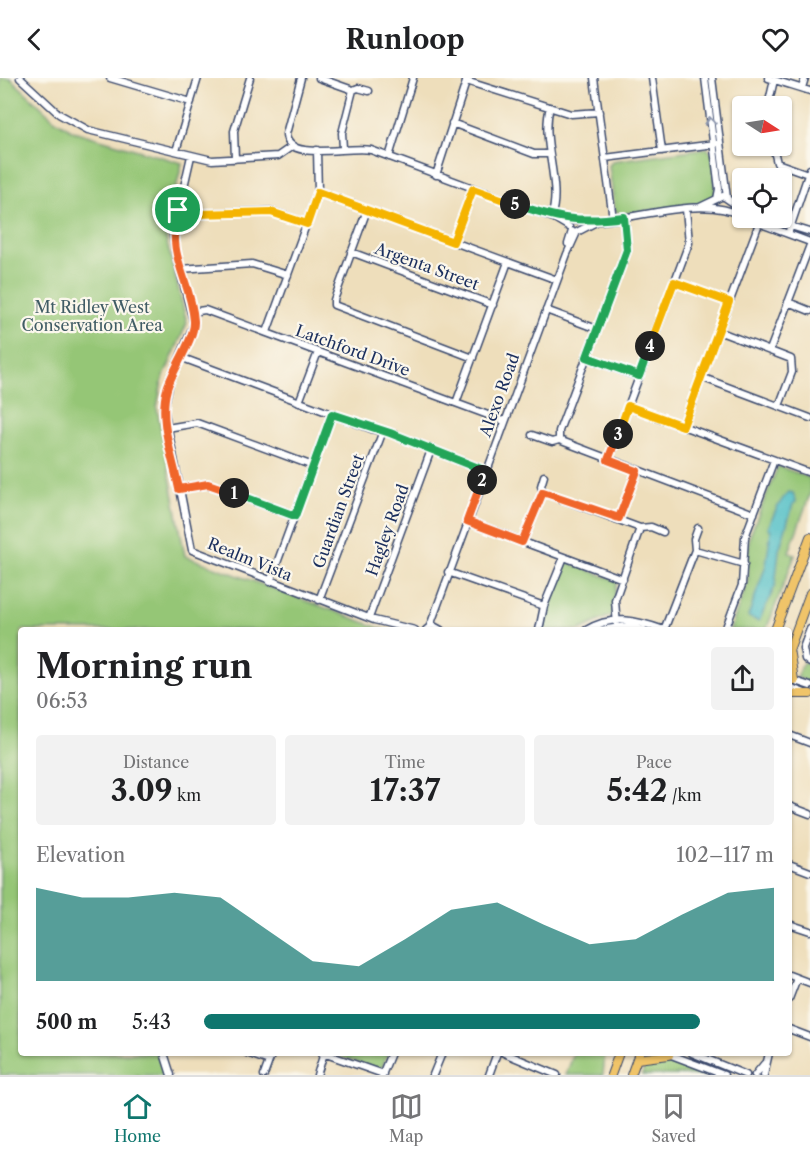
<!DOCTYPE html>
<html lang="en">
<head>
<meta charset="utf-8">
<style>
	:root { --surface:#fff; --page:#f2f2f2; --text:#202124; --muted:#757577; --line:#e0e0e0; --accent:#0f766e }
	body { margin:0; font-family:"Libre Caslon Text",serif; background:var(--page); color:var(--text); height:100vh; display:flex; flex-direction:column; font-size:22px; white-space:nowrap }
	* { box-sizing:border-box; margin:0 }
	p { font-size:20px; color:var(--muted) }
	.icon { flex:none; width:33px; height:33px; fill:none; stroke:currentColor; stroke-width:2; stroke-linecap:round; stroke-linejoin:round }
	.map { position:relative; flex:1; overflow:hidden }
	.drawer { position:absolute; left:18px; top:549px; width:774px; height:429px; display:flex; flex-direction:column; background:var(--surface); border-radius:6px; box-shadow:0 2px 4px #0004 }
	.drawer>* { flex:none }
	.needle { width:39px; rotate:102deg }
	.tools { position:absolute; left:732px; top:18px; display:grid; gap:12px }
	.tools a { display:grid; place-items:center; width:60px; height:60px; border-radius:6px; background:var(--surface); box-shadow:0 2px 4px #0004; font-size:30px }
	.pin { position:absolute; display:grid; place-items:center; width:51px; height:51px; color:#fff; margin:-26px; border:3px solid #fff; border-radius:50%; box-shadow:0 2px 6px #0007 }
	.km { position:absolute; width:30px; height:30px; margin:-15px; border-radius:50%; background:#222; color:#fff; font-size:16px; line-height:30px; text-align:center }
	.round { display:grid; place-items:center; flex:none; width:63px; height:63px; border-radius:6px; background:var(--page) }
	.summary { display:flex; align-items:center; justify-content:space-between; height:102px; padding:0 18px }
	h1 { font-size:33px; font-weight:700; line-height:45px }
	.stats { display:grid; grid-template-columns:repeat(3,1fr); gap:9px; height:102px; padding:6px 18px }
	.stats div { display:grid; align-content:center; border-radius:6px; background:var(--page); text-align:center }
	.stats b { font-size:30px; font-weight:700 }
	.stats small { font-size:16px; font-weight:400 }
	.stats p { font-size:16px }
	.chart { height:168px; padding:12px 18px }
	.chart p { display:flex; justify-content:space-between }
	.chart svg { width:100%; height:108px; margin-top:6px; fill:var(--accent); opacity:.7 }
	ul { padding:0 18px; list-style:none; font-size:20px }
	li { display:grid; grid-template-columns:96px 72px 1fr; align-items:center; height:45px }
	li i { height:15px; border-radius:8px; background:var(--accent) }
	header { display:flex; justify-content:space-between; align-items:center; height:78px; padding:0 18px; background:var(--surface); font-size:27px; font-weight:700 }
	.tabs { display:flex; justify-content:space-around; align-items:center; height:84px; border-top:2px solid var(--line); background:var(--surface); font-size:16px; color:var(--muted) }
	.tabs a { display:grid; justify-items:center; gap:3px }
	.tabs .on { color:var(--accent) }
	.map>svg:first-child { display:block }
	.green { fill:#95c676; stroke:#587a6a; stroke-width:1.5 }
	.water { fill:#51bfc6; stroke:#367792; stroke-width:1.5 }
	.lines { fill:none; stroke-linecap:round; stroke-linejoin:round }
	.minor-casing { stroke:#3b496c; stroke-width:9 }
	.major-casing { stroke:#3b496c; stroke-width:10 }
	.minor { stroke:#fff; stroke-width:6 }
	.major { stroke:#f0c469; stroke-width:8 }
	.oneway { stroke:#8d97ae }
	.split-1-casing { stroke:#fff; stroke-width:12 }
	.split-2-casing { stroke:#fff; stroke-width:12 }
	.split-3-casing { stroke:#fff; stroke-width:12 }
	.split-4-casing { stroke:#fff; stroke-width:12 }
	.split-5-casing { stroke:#fff; stroke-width:12 }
	.split-6-casing { stroke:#fff; stroke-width:12 }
	.split-1 { stroke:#f0652b; stroke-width:8 }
	.split-2 { stroke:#22a559; stroke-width:8 }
	.split-3 { stroke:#f0652b; stroke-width:8 }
	.split-4 { stroke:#f5b400; stroke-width:8 }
	.split-5 { stroke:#22a559; stroke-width:8 }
	.split-6 { stroke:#f5b400; stroke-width:8 }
	.labels { text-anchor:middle; stroke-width:4.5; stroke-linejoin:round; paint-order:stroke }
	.street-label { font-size:16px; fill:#1b2f5e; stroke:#fbf7ec }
	.park-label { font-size:16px; fill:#405c65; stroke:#fbf7ec }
</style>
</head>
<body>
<header><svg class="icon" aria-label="back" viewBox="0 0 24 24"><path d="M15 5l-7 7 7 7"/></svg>Runloop<svg class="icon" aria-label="heart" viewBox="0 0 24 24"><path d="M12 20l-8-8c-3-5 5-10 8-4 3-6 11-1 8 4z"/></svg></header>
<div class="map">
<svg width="810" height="997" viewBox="0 0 810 997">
	<rect width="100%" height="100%" fill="#fbf7ec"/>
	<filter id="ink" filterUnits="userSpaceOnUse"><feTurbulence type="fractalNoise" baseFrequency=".0167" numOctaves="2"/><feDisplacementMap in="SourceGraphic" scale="12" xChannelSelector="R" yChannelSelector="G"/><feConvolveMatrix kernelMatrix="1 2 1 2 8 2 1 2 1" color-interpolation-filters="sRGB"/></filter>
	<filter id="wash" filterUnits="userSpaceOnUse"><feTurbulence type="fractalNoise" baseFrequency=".008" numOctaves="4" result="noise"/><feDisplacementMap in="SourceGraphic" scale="24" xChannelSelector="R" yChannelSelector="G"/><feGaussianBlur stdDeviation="1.35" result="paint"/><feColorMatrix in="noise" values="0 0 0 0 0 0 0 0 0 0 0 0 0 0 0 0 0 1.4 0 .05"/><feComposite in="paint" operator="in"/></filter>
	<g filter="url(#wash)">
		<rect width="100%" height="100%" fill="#eedebb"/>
		<path class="green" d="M0,0H10L54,41L73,53L182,85L168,144L166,161L187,245L162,303L157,330L185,478L385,552H21V975H157L164,997H0Z
			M707,70L713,76L716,119L703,126L622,136L615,133L609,88L612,83Z
			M778,388L810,400V416L789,474L795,477L766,552H730L748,503L749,460Z
			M567,484L617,503L612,537L580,552H541Z
			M803,584L810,586V605L797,599Z
			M331,975H388L382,989L378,992Z
			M574,975H605L603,997H566Z
			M664,983L706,997H642L645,987Z"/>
		<path class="water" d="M789,414L793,415L796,424L793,426L779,472L775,508L759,543L748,539L766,487L771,452L768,450C773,439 778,424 789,414Z"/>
	</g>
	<g filter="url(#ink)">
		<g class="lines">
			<g class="minor-casing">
				<path id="minor" d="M20,0L59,36L88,52L212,82L278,78L291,69
					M110,0L191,24
					M301,0L286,56C287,85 350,67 371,72L554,140L569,149
					M319,0L353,12L358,10L369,13
					M594,0L613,141
					M652,0L662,73
					M705,0L719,111L717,121
					M712,0L727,120
					M768,0L810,13
					M466,3L571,36L599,34
					M802,10L805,0
					M768,28L774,2
					M550,29C540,64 563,107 551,139
					M452,45L534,76H549
					M773,68L777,85L808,96
					M343,70L342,55L353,12
					M176,73L198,0
					M191,78L173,157L175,173L194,246L170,303L164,330L192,472L374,542L415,552
					M389,79L413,0
					M605,80L715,66
					M235,81L234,53L250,0
					M436,97L467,1
					M318,114L557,202
					M700,129L723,118L742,131
					M178,132L198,136L271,133L307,146
					M367,132L334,222V227L473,280
					M745,140L810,164
					M764,140L810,154
					M557,141C570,142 585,144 599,143C641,140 704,117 742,138
					M788,156L810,91
					M453,164L473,111
					M568,166L572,153
					M351,174L493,227
					M180,191L252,186L288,197
					M674,204L729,224
					M788,224L810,233
					M546,232L597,251
					M192,234L205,232L504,343
					M718,253L791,281L792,294L779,328
					M267,254L318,114L317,72
					M770,272L810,167
					M180,279L372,351L390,355L486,393
					M587,279L639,299
					M701,299L810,340
					M299,324L318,274
					M456,325L508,184
					M628,328L810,395
					M683,348L761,140
					M167,350L197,345L313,388
					M532,357L552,364L559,362L754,436
					M559,362V353L627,172L624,139
					M608,382L689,165L686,131
					M179,411L208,406L295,438
					M543,414L640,450L651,449L663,454
					M619,440L637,393
					M467,443L623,501
					M522,464L543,414L541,408L544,398
					M695,472L744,486
					M448,494L544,528
					M270,504L332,336
					M319,522L383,353
					M369,540L431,372
					M430,548L567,176L577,154L598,143
					M617,548L615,522L640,450
					M810,551L803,570L805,581L810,585
					M426,552L432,547L441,552
					M539,552L544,528L564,479
					M586,552C613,536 636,542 664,552
					M600,552L627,548L644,552
					M664,552L695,472L694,461L698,450
					M725,552L742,507L745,459L774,382
					M789,601L810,608
					M789,609L805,615
					M789,657L810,665
					M789,728L810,736
					M789,786L810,794
					M789,846L810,853
					M789,897L810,905
					M789,921L797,900
					M789,951L810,959
					M164,975L171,997
					M247,975L269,983
					M323,975L383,996
					M504,975L557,997
					M666,975L724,997
					M692,975L746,997
					M264,997L272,975
					M317,997L324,975
					M382,997L391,975
					M433,997L442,975
					M489,997L497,975
					M755,997L764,986
					M764,997L769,975"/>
			</g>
			<g class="major-casing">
				<path id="major" d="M775,552L810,459
					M789,571L794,602
					M789,572L810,515
					M789,616H810
					M637,981L669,977
					M611,997L619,975
					M631,997L639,975"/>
			</g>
			<use href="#minor" class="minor"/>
			<use href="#major" class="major"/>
		</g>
		<defs><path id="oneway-chevron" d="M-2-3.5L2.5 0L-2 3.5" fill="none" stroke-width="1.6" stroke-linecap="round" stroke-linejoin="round" transform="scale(1.5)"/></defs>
		<use class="oneway" href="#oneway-chevron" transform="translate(710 43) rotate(-97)"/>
	</g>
	<g class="lines" filter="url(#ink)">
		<g class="split-1-casing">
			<path id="split-1" d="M178,132C166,180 191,201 194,243C195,261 172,292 167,311C158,342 173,380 179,411L208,406L234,415"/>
		</g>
		<g class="split-2-casing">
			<path id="split-2" d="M234,415L295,438L332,336L390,355L486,393L482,402"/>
		</g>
		<g class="split-3-casing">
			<path id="split-3" d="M482,402L467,443L522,464L543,414L619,440L637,393L608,382L618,356"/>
		</g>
		<g class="split-4-casing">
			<path id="split-4" d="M618,356L628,328L683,348L729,224L674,204L650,268"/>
		</g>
		<g class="split-5-casing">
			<path id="split-5" d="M515,126C557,141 579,145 624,139L627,172L587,279L639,298L650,268"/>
		</g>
		<g class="split-6-casing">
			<path id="split-6" d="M178,132L198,136L271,134L307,146L318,114L453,164L473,111L515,126"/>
		</g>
		<use href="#split-1" class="split-1"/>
		<use href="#split-2" class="split-2"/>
		<use href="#split-3" class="split-3"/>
		<use href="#split-4" class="split-4"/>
		<use href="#split-5" class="split-5"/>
		<use href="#split-6" class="split-6"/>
	</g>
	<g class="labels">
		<g class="street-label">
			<text transform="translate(427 188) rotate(20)" y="6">Argenta Street</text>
			<text transform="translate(353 272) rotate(20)" y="6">Latchford Drive</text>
			<text transform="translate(499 317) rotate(-70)" y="6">Alexo Road</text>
			<text transform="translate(338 433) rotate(-70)" y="6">Guardian Street</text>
			<text transform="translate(387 452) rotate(-70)" y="6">Hagley Road</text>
			<text transform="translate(250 481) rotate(22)" y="6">Realm Vista</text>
		</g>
		<g class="park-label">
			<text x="92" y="235">Mt Ridley West<tspan x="92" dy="18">Conservation Area</tspan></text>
		</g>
	</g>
</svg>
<div class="tools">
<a><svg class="needle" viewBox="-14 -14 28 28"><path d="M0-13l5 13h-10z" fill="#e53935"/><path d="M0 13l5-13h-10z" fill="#757577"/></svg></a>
<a><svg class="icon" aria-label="locate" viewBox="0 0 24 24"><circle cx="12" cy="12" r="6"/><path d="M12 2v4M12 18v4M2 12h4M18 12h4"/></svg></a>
</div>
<div class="pin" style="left:178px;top:132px;background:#1e9e55"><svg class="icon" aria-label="arrive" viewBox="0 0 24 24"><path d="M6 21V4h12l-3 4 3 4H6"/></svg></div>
<b class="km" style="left:234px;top:415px">1</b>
<b class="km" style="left:482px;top:402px">2</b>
<b class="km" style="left:618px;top:356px">3</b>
<b class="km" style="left:650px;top:268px">4</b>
<b class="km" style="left:515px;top:126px">5</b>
<section class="drawer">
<div class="summary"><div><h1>Morning run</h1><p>06:53</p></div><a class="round"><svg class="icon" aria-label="share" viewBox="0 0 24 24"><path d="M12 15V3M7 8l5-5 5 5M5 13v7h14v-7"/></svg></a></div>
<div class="stats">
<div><p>Distance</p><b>3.09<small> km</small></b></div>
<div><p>Time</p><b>17:37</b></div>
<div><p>Pace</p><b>5:42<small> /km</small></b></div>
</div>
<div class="chart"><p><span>Elevation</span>102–117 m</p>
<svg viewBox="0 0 160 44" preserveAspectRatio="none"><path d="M0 44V6L10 10L20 10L30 8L40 10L50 23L60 36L70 38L80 27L90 15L100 12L110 21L120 29L130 27L140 17L150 8L160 6V44z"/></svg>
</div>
<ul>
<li><b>500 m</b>5:43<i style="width:87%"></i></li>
</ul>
</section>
</div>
<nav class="tabs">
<a class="on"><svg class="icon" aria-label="home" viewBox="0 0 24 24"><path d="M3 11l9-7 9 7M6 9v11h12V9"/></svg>Home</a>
<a><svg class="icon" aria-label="map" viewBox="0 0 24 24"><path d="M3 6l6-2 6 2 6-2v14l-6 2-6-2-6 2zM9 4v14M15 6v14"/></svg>Map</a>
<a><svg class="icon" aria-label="saved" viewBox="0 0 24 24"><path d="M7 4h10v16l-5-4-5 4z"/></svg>Saved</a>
</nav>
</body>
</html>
